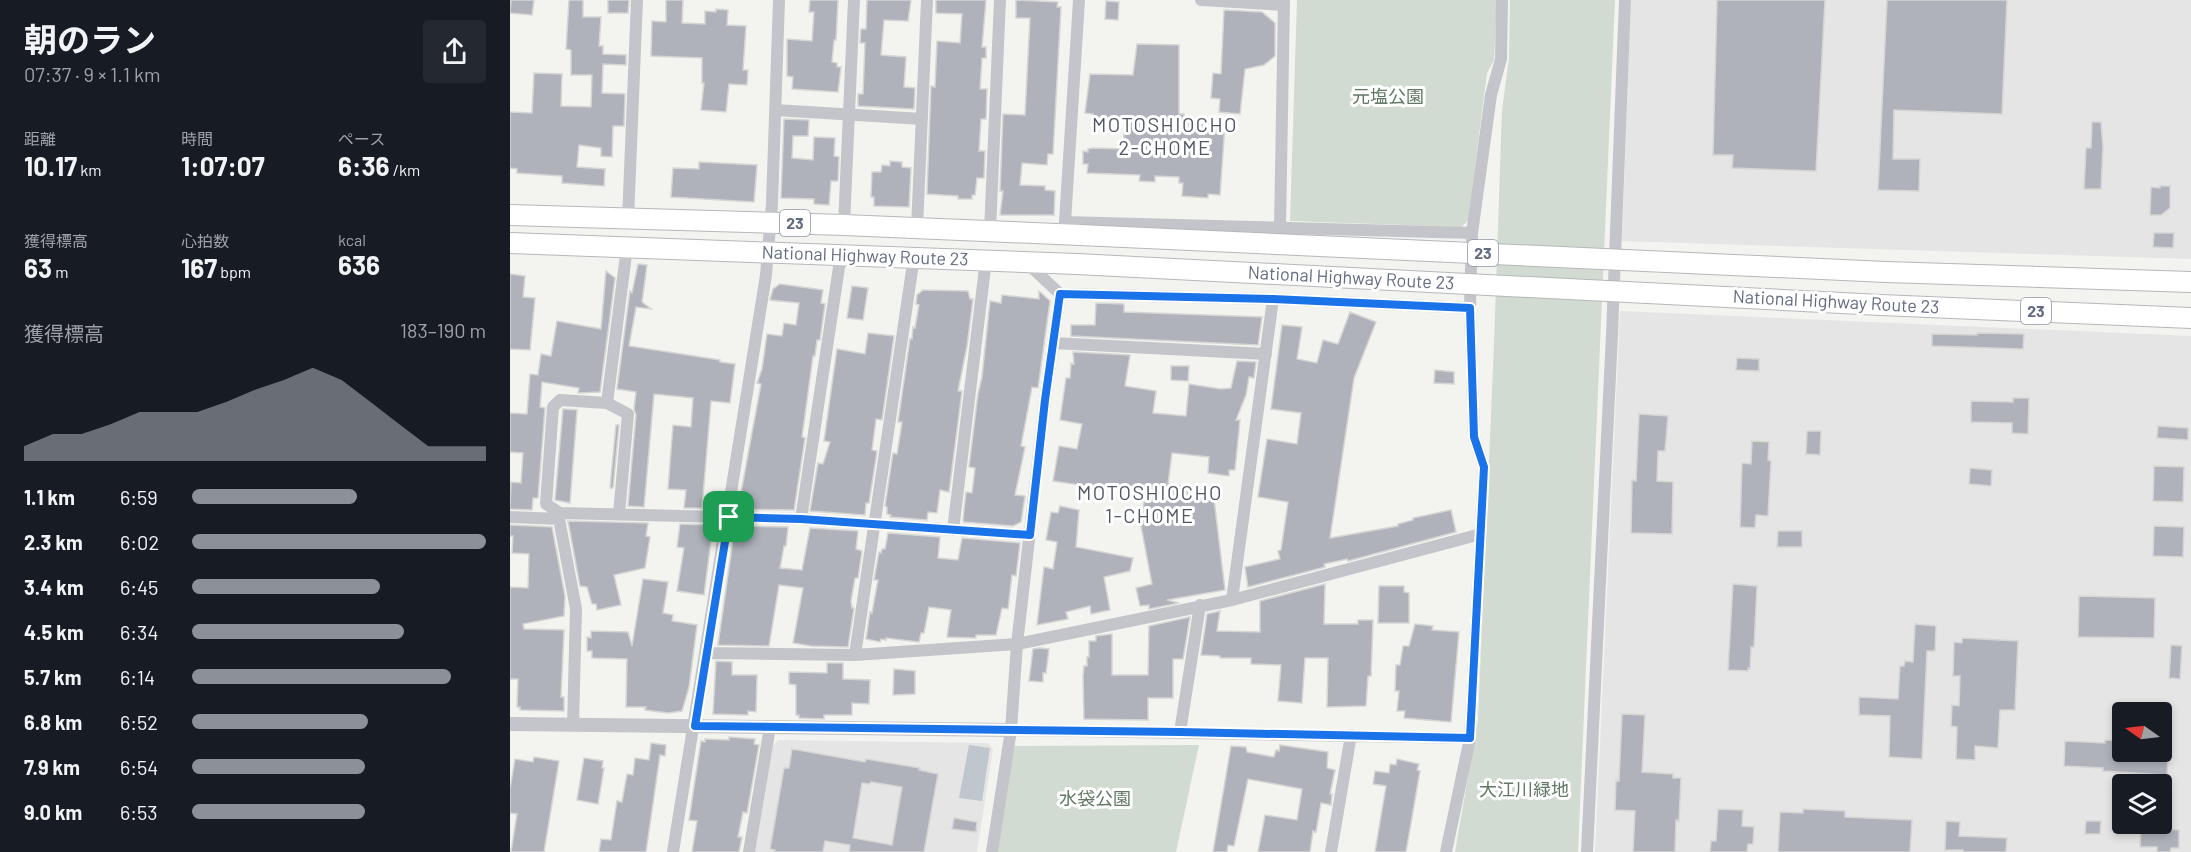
<!DOCTYPE html>
<html lang="ja">
<head>
<meta charset="utf-8">
<style>
	:root { --surface:#171b24; --page:#242831; --text:#f1f3f6; --muted:#9ea1a6; --accent:#8c9099 }
	body { margin:0; font-family:Barlow,"Noto Sans JP",sans-serif; background:var(--page); color:var(--text); height:100vh; display:flex; flex-direction:column; font-size:22px; white-space:nowrap }
	* { box-sizing:border-box; margin:0 }
	p { font-size:20px; color:var(--muted) }
	.icon { flex:none; width:33px; height:33px; fill:none; stroke:currentColor; stroke-width:2; stroke-linecap:round; stroke-linejoin:round }
	.map { position:relative; flex:1; overflow:hidden }
	.panel { display:flex; flex-direction:column; background:var(--surface); width:510px }
	.panel>* { flex:none }
	.needle { width:39px; rotate:284deg }
	.controls { position:absolute; left:1602px; top:702px; display:grid; gap:12px }
	.controls a { display:grid; place-items:center; width:60px; height:60px; border-radius:6px; background:var(--surface); box-shadow:0 3px 9px #0003; font-size:30px }
	.pin { position:absolute; display:grid; place-items:center; width:51px; height:51px; color:#fff; margin:-26px; border-radius:12px; box-shadow:0 3px 9px #0006 }
	.round { display:grid; place-items:center; flex:none; width:63px; height:63px; border-radius:6px; background:var(--page) }
	.overview { display:flex; align-items:center; justify-content:space-between; height:102px; padding:0 24px }
	h1 { font-size:33px; font-weight:700; line-height:45px }
	.stats { display:grid; grid-template-columns:repeat(3,1fr); gap:9px; height:102px; padding:6px 24px }
	.stats div { display:grid; align-content:center }
	.stats b { font-size:26px; font-weight:700 }
	.stats small { font-size:16px; font-weight:400 }
	.stats p { font-size:16px }
	.chart { height:168px; padding:12px 24px }
	.chart p { display:flex; justify-content:space-between }
	.chart svg { width:100%; height:108px; margin-top:6px; fill:var(--accent); opacity:.7 }
	ul { padding:0 24px; list-style:none; font-size:20px }
	li { display:grid; grid-template-columns:96px 72px 1fr; align-items:center; height:45px }
	li i { height:15px; border-radius:8px; background:var(--accent) }
	main { display:flex; flex:1; min-height:0 }
	.map>svg:first-child { display:block }
	.built { fill:#e4e5e4; fill-rule:evenodd }
	.green { fill:#d2dbd1 }
	.water { fill:#bfc6ce }
	.building { fill:#afb2ba; stroke:#d5d5d3; stroke-width:1.5; fill-rule:evenodd }
	.lines { fill:none; stroke-linecap:round; stroke-linejoin:round }
	.trunk-casing { stroke:#b6b7bb; stroke-width:22 }
	.minor { stroke:#c4c5ca; stroke-width:12 }
	.tertiary { stroke:#c4c5ca; stroke-width:14 }
	.trunk { stroke:#fff; stroke-width:20 }
	.trunk-bridge-casing { stroke:#b6b7bb; stroke-width:22; stroke-linecap:butt }
	.trunk-bridge { stroke:#fff; stroke-width:20 }
	.route-casing { stroke:#fff; stroke-width:12 }
	.route { stroke:#1a73e8; stroke-width:8 }
	.labels { text-anchor:middle; stroke-width:6; stroke-linejoin:round; paint-order:stroke }
	.shield { fill:#fff; stroke:#9297a7; stroke-width:1.5 }
	.shield-label { font-size:16px; font-weight:bold; fill:#636b81 }
	.park-label { font-size:18px; fill:#627864; stroke:#fff }
	.street-label { font-size:18px; fill:#636b81; stroke:#fff }
	.neighbourhood-label { font-size:20px; letter-spacing:1.5px; fill:#515766; stroke:#fff }
</style>
</head>
<body>
<main>
<section class="panel">
<div class="overview"><div><h1>朝のラン</h1><p>07:37 · 9 × 1.1 km</p></div><a class="round"><svg class="icon" aria-label="share" viewBox="0 0 24 24"><path d="M12 15V3M7 8l5-5 5 5M5 13v7h14v-7"/></svg></a></div>
<div class="stats">
<div><p>距離</p><b>10.17<small> km</small></b></div>
<div><p>時間</p><b>1:07:07</b></div>
<div><p>ペース</p><b>6:36<small> /km</small></b></div>
</div>
<div class="stats">
<div><p>獲得標高</p><b>63<small> m</small></b></div>
<div><p>心拍数</p><b>167<small> bpm</small></b></div>
<div><p>kcal</p><b>636</b></div>
</div>
<div class="chart"><p><span>獲得標高</span>183–190 m</p>
<svg viewBox="0 0 160 44" preserveAspectRatio="none"><path d="M0 44V38L10 33L20 33L30 29L40 24L50 24L60 24L70 20L80 15L90 11L100 6L110 11L120 20L130 29L140 38L150 38L160 38V44z"/></svg>
</div>
<ul>
<li><b>1.1 km</b>6:59<i style="width:56%"></i></li>
<li><b>2.3 km</b>6:02<i style="width:100%"></i></li>
<li><b>3.4 km</b>6:45<i style="width:64%"></i></li>
<li><b>4.5 km</b>6:34<i style="width:72%"></i></li>
<li><b>5.7 km</b>6:14<i style="width:88%"></i></li>
<li><b>6.8 km</b>6:52<i style="width:60%"></i></li>
<li><b>7.9 km</b>6:54<i style="width:59%"></i></li>
<li><b>9.0 km</b>6:53<i style="width:59%"></i></li>
</ul>
</section>
<div class="map">
<svg width="1681" height="852" viewBox="0 0 1681 852">
	<rect width="100%" height="100%" fill="#f3f4f0"/>
	<path class="built" d="M1121,0H1681V259L1112,241Z
		M1110,311L1681,336V852H1085ZM1612,712H1652V752H1612ZM1612,784H1652V824H1612Z
		M269,740L478,743L483,749L467,852H245L262,746Z"/>
	<path class="green" d="M787,0H987L984,60L977,73L958,220L952,227L780,221Z
		M1000,0H1105L1068,852H945L968,719L984,344L992,110L999,58Z
		M689,745L666,852H485L501,746Z"/>
	<path class="water" d="M459,745L480,748L472,801L449,798Z"/>
	<path class="building" d="M1,0H24L22,15L0,13Z
		M59,0H73V17H91L89,46H93V54L116,55V65L93,64L92,93L115,94L114,126H103L102,157L91,156V148L69,145L67,167L95,169L94,186L52,183V176L7,173V169L0,168V112L22,113L24,73L52,74L51,106L81,107L82,75H61V50L56,49Z
		M98,0H119L118,13H98Z
		M156,0H173L172,23L195,24V11L206,12V9L218,10L217,25L236,26L233,70H238L237,85L219,84L216,112L191,110L194,83H192V58L141,56L142,21L156,22Z
		M300,0H328L326,40H324L322,62L327,63V67H331L328,92L282,89L283,77L277,76V39L302,41L304,12H299Z
		M357,0H401L398,21L374,20L371,55L396,57L394,87L405,88L404,109L348,106V94H353L355,43H350L351,29H356Z
		M426,0H476L472,47H476V58H472L470,89H477L476,119H471L469,151H475L474,178H467L465,195H462V199H448V196L417,194L421,86L425,87L427,41L450,43L452,14L426,13Z
		M506,0L548,2L547,7H551L543,154H538L537,165L512,163L510,185L535,186V190L545,191L544,215H490L493,191H490L493,114L515,115L520,18H506Z
		M1207,0H1315L1306,171L1222,168L1223,155H1203Z
		M1377,0H1497L1492,114L1384,110L1383,159H1410L1409,191L1368,190Z
		M596,1L609,2L608,20L595,19Z
		M714,10L752,12L765,23V56L754,65L735,69L730,114L709,112L710,99L701,98L703,73L711,74Z
		M627,44L669,45V114H674L673,122L715,125L710,195L698,194V198L672,196L673,183H669V177L645,176V182L629,181L630,175L577,173L578,164H573V151L578,152V149L584,148L613,149L615,119L583,117V114L575,113L580,74L623,75Z
		M274,119L299,120L298,136H283L282,158L303,160L304,137L325,138L324,156L329,157L328,181H321L319,205L304,204V199L271,198Z
		M1582,122H1591L1593,147L1591,189H1574L1576,148H1581Z
		M380,161L392,162V167L401,168L399,207L364,206V197H361L362,172H371L372,165L380,166Z
		M189,162L247,165L244,202L161,197L163,168L189,169Z
		M1650,186H1660V208L1651,215H1640L1641,187L1650,188Z
		M1644,233H1664L1663,248L1643,247Z
		M128,264L137,265L132,302L141,309L126,307L119,346L210,360V362L225,364L220,403L201,401L192,508H174L176,490L158,489L163,425L181,427L183,398L144,394L134,507L118,506L126,415L124,409L126,392L107,389L120,291L122,293Z
		M96,271L105,278L90,392L68,393L69,388L32,382L30,407L35,408L28,498H23L22,510L0,509L1,482L11,483L13,453L0,452V413L17,414L20,374L28,375L31,354L41,356L47,321L91,329Z
		M0,274L15,276L13,297L25,298L20,350L0,349Z
		M270,284L313,290L311,303L315,304L310,340H307L305,356H303L292,437L295,438L284,510L228,509L251,384L247,383L252,369L257,334L272,336L274,323L286,325L289,303L260,300L263,289Z
		M342,286L358,288L353,320L337,318Z
		M413,290L458,291L460,299H463L457,346L448,391H452L439,492L430,490L427,513L418,512L417,520L380,517L381,515L377,514V507L375,506L383,453L387,454L392,422H388L400,339H402L403,327L405,328L409,305L406,304L407,295Z
		M529,291L540,301L528,388L522,387L511,446L515,447L505,495L515,496L511,522L503,526L454,522L453,520L456,492L462,493L465,468L459,467L468,394L472,377L480,301L491,303L492,295L529,299Z
		M586,303L614,304V312L752,317L748,345L561,336V325H585Z
		M840,312L866,322L844,378L820,538L888,526V524L903,520V518L941,510L946,532L838,561L837,559L814,564L815,567L738,587L735,567L770,559L768,551L771,550L778,502L748,497L757,439L787,444L791,413L761,409L772,325L792,327L787,359L807,363L813,340L828,344Z
		M358,333L384,336L372,420L366,419L362,450L367,451L359,503H356L355,515L300,511L308,463L313,464L320,442L314,441L327,349L355,354Z
		M1467,333L1514,334L1513,349L1422,346V334L1467,335Z
		M563,352L620,355L615,386L646,391L643,413L676,416L679,384L711,389L721,388L727,361L746,362L744,378L739,377L736,395L726,420H730L725,470H719V476L698,473L699,457L662,453L658,484L693,489L691,497L704,499L715,590L657,600L669,603L639,609V605L630,606L626,588L642,584L631,526L635,493L576,484V486L543,481L549,446L567,449L572,424L550,420L556,378H560L561,363L564,364Z
		M1227,358L1249,359V371L1226,370Z
		M661,366H679L678,381L661,380Z
		M925,370L944,372V384L924,383Z
		M1503,398H1519L1518,434L1502,433V423L1461,422V401L1503,402Z
		M53,409L67,410L60,503L45,500Z
		M1129,414L1158,416L1155,451H1148L1147,481L1163,482L1162,534L1121,533L1122,480L1126,481Z
		M106,425H109L103,488H100Z
		M1648,426L1678,428V440L1647,438Z
		M1297,431H1311L1310,455L1296,454Z
		M1242,441L1259,442L1258,460L1261,461L1258,516L1246,515L1245,528L1230,527L1232,463L1241,464Z
		M1644,466L1674,467L1673,502L1643,501Z
		M1460,468L1482,470L1481,486L1459,484Z
		M550,506L569,510L566,547L623,558L620,571L594,577L600,610L581,614L580,606L556,612L558,619L527,625L534,567L543,569L547,542L536,540L541,512L548,513Z
		M58,521L138,523L136,536L140,537L135,568L104,575L111,605L87,610L86,604H82L77,587L70,586Z
		M170,524L203,525L194,595L167,591L174,548L167,547Z
		M0,525L42,527L55,596L54,616L13,624L14,629L54,630L51,697H54V711L10,710V707H7L8,679H0V587L18,588L19,554L2,553L3,536H0Z
		M225,526L278,527L276,546H274L270,568L292,570L300,528L348,531L346,549L352,551L348,578H345L341,601L342,608H344L338,647L301,646L283,643L293,588L269,585L259,646L208,645Z
		M1644,526L1674,527L1673,557L1643,556Z
		M1268,531H1292V547H1267Z
		M378,533L430,537L428,558L448,560L452,538L510,543L506,576L502,575L498,609L492,608L486,635H466V638L437,637L441,610L419,607L414,633H411L409,642L376,638V640L371,639L370,642L356,639L360,612L362,613L368,580H364L369,552L371,553L372,549H375Z
		M133,579L158,582L153,613L163,615L162,621L187,625L179,687L172,711L158,713L135,710L136,707H116L117,659L82,658V651H77V637L81,638V631L118,632L122,646Z
		M815,584L814,624H848V620H863L861,676H858L856,706L817,707L818,658H795L792,703L768,701L771,665L741,664V658H710V656L691,655L697,614L710,611L707,631L750,632V601Z
		M1223,584L1247,586L1244,647H1241L1240,669L1238,668V671L1218,670Z
		M869,586H894V592L899,593V623H868Z
		M1569,596L1645,598L1644,638L1568,637Z
		M680,617L673,659H663V698H638V720L574,719L573,676L574,666H577V657H579V641H586V636L602,634V675H638L639,626Z
		M905,624L923,626L922,630L949,632L941,722L894,718L895,711H887L889,691H885L886,665H890L893,646H899Z
		M1405,624L1426,626L1425,651H1417L1412,759L1379,757L1380,716L1349,715V697L1388,699L1390,666H1394L1395,661L1403,662Z
		M1452,638L1508,641L1505,710H1490L1488,748L1465,746V760L1446,759L1447,727L1441,726L1442,705L1449,706L1450,676H1443L1444,642L1452,643Z
		M1661,645L1672,646L1670,679L1659,678Z
		M530,648L539,649L536,673H533V682L519,681L523,649Z
		M206,661L222,662V675H247L246,712L238,711V715L203,714Z
		M317,663H333V679L360,680L359,704L342,703V715H314V719L289,718V715H286V685L279,684V672L317,673Z
		M384,669L405,671V694L383,695Z
		M1112,714L1135,715L1132,772L1163,774V778H1171L1169,821L1166,820L1165,852H1123L1125,811L1105,810L1106,780L1109,781Z
		M219,737L245,739L244,744L249,745L237,813L233,812L228,837H232L229,852H182L187,821L179,820L191,741L195,742V739L219,740Z
		M1595,740L1612,741V752H1658L1657,775L1593,771V768L1554,766L1555,741L1595,743Z
		M141,743L156,745L155,756L150,755L136,852H89L91,839L101,840L107,801L112,802L117,774L123,775L125,758L139,760Z
		M770,745L818,752L817,768L825,770L820,794H822L821,805L811,803L806,832L803,831L800,852H748L755,815L787,820L792,789L738,779L724,846L718,845L717,852H703L721,746L736,747L737,752L764,757L766,750L769,751Z
		M282,749L355,762L356,759L410,768L409,770L428,774L414,852H339L340,845L315,841L313,852H264L265,850L260,849L274,768H279ZM361,782L392,787L382,845L343,838L352,783L360,784Z
		M24,757L49,761L34,852H1L7,814L0,813V789L5,759L23,762Z
		M74,758L93,761L92,768H94L88,804L67,800Z
		M887,759L909,764L907,770L910,771L896,852H865L876,786L863,784L865,771L879,773L880,764L886,765Z
		M1208,809L1233,810L1232,826L1244,827L1243,844H1238L1237,852H1200L1201,841H1206Z
		M1293,809L1335,811V817L1402,820L1400,852H1268L1270,812L1293,813Z
		M444,818L467,822L466,832L442,829Z
		M1436,821L1450,822L1449,836L1497,838L1496,852H1453V850H1435Z
		M1576,821H1591L1590,834H1575Z
		M1631,828L1669,830V848H1661L1660,852H1647V847H1630Z"/>
	<g class="lines">
		<g class="trunk-casing">
			<path id="trunk" d="M0,215L334,225L570,235
				M0,243L567,264
				M1376,272L1681,282
				M1371,305L1681,318"/>
		</g>
		<path class="minor" d="M691,0L773,5
			M265,110L412,119
			M118,219L127,0
			M555,222L962,233
			M334,225L344,0
			M770,227L774,0
			M407,228L417,0
			M553,229L555,222L569,0
			M480,231L490,0
			M517,263L550,294L763,299L960,308
			M543,343L756,354
			M50,513L36,504L43,407L50,400L97,403
			M109,514L118,414L97,403L117,247
			M0,517L49,519
			M291,519L331,254
			M443,530L476,260
			M722,600L763,299
			M196,653L345,655L507,644L722,600L971,534
			M345,655L404,257
			M63,725L66,609L49,519L50,513L291,519L520,535
			M501,730L960,738
			M670,732L690,605
			M163,852L256,275L262,203L269,0
			M239,852L260,727
			M482,852L501,730L507,644L535,400L550,294
			M821,852L841,735
			M936,852L960,738L974,467L964,437L960,308L962,233L981,95L991,59L992,0
			M1077,852L1102,334L1115,0"/>
		<path class="tertiary" d="M0,724L501,730"/>
		<use href="#trunk" class="trunk"/>
		<g class="trunk-bridge-casing">
			<path id="trunk-bridge" d="M570,235L1376,272
				M567,264L1371,305"/>
		</g>
		<use href="#trunk-bridge" class="trunk-bridge"/>
	</g>
	<g class="lines">
		<g class="route-casing">
			<path id="route" d="M550,294L763,299L960,308L964,437L974,467L960,738L670,732L185,726L219,517L291,519L520,535L535,400Z"/>
		</g>
		<use href="#route" class="route"/>
	</g>
	<g class="labels">
		<g class="shield">
			<rect x="270" y="210" width="30" height="26" rx="4.5"/>
			<rect x="958" y="240" width="30" height="26" rx="4.5"/>
			<rect x="1511" y="298" width="30" height="26" rx="4.5"/>
		</g>
		<g class="shield-label">
			<text x="285" y="229">23</text>
			<text x="973" y="259">23</text>
			<text x="1526" y="317">23</text>
		</g>
		<g class="park-label">
			<text x="878" y="103">元塩公園</text>
			<text x="1014" y="796">大江川緑地</text>
			<text x="585" y="805">水袋公園</text>
		</g>
		<g class="street-label">
			<text transform="translate(355 256) rotate(2)" y="6">National Highway Route 23</text>
			<text transform="translate(841 278) rotate(3)" y="6">National Highway Route 23</text>
			<text transform="translate(1326 302) rotate(3)" y="6">National Highway Route 23</text>
		</g>
		<g class="neighbourhood-label">
			<text x="655" y="132">MOTOSHIOCHO<tspan x="655" dy="23">2-CHOME</tspan></text>
			<text x="640" y="500">MOTOSHIOCHO<tspan x="640" dy="23">1-CHOME</tspan></text>
		</g>
	</g>
</svg>
<div class="controls">
<a><svg class="needle" viewBox="-14 -14 28 28"><path d="M0-13l5 13h-10z" fill="#e53935"/><path d="M0 13l5-13h-10z" fill="#9ea1a6"/></svg></a>
<a><svg class="icon" aria-label="layers" viewBox="0 0 24 24"><path d="M12 4l9 5-9 5-9-5zM3 14l9 5 9-5"/></svg></a>
</div>
<div class="pin" style="left:219px;top:517px;background:#1e9e55"><svg class="icon" aria-label="arrive" viewBox="0 0 24 24"><path d="M6 21V4h12l-3 4 3 4H6"/></svg></div>
</div>
</main>
</body>
</html>
